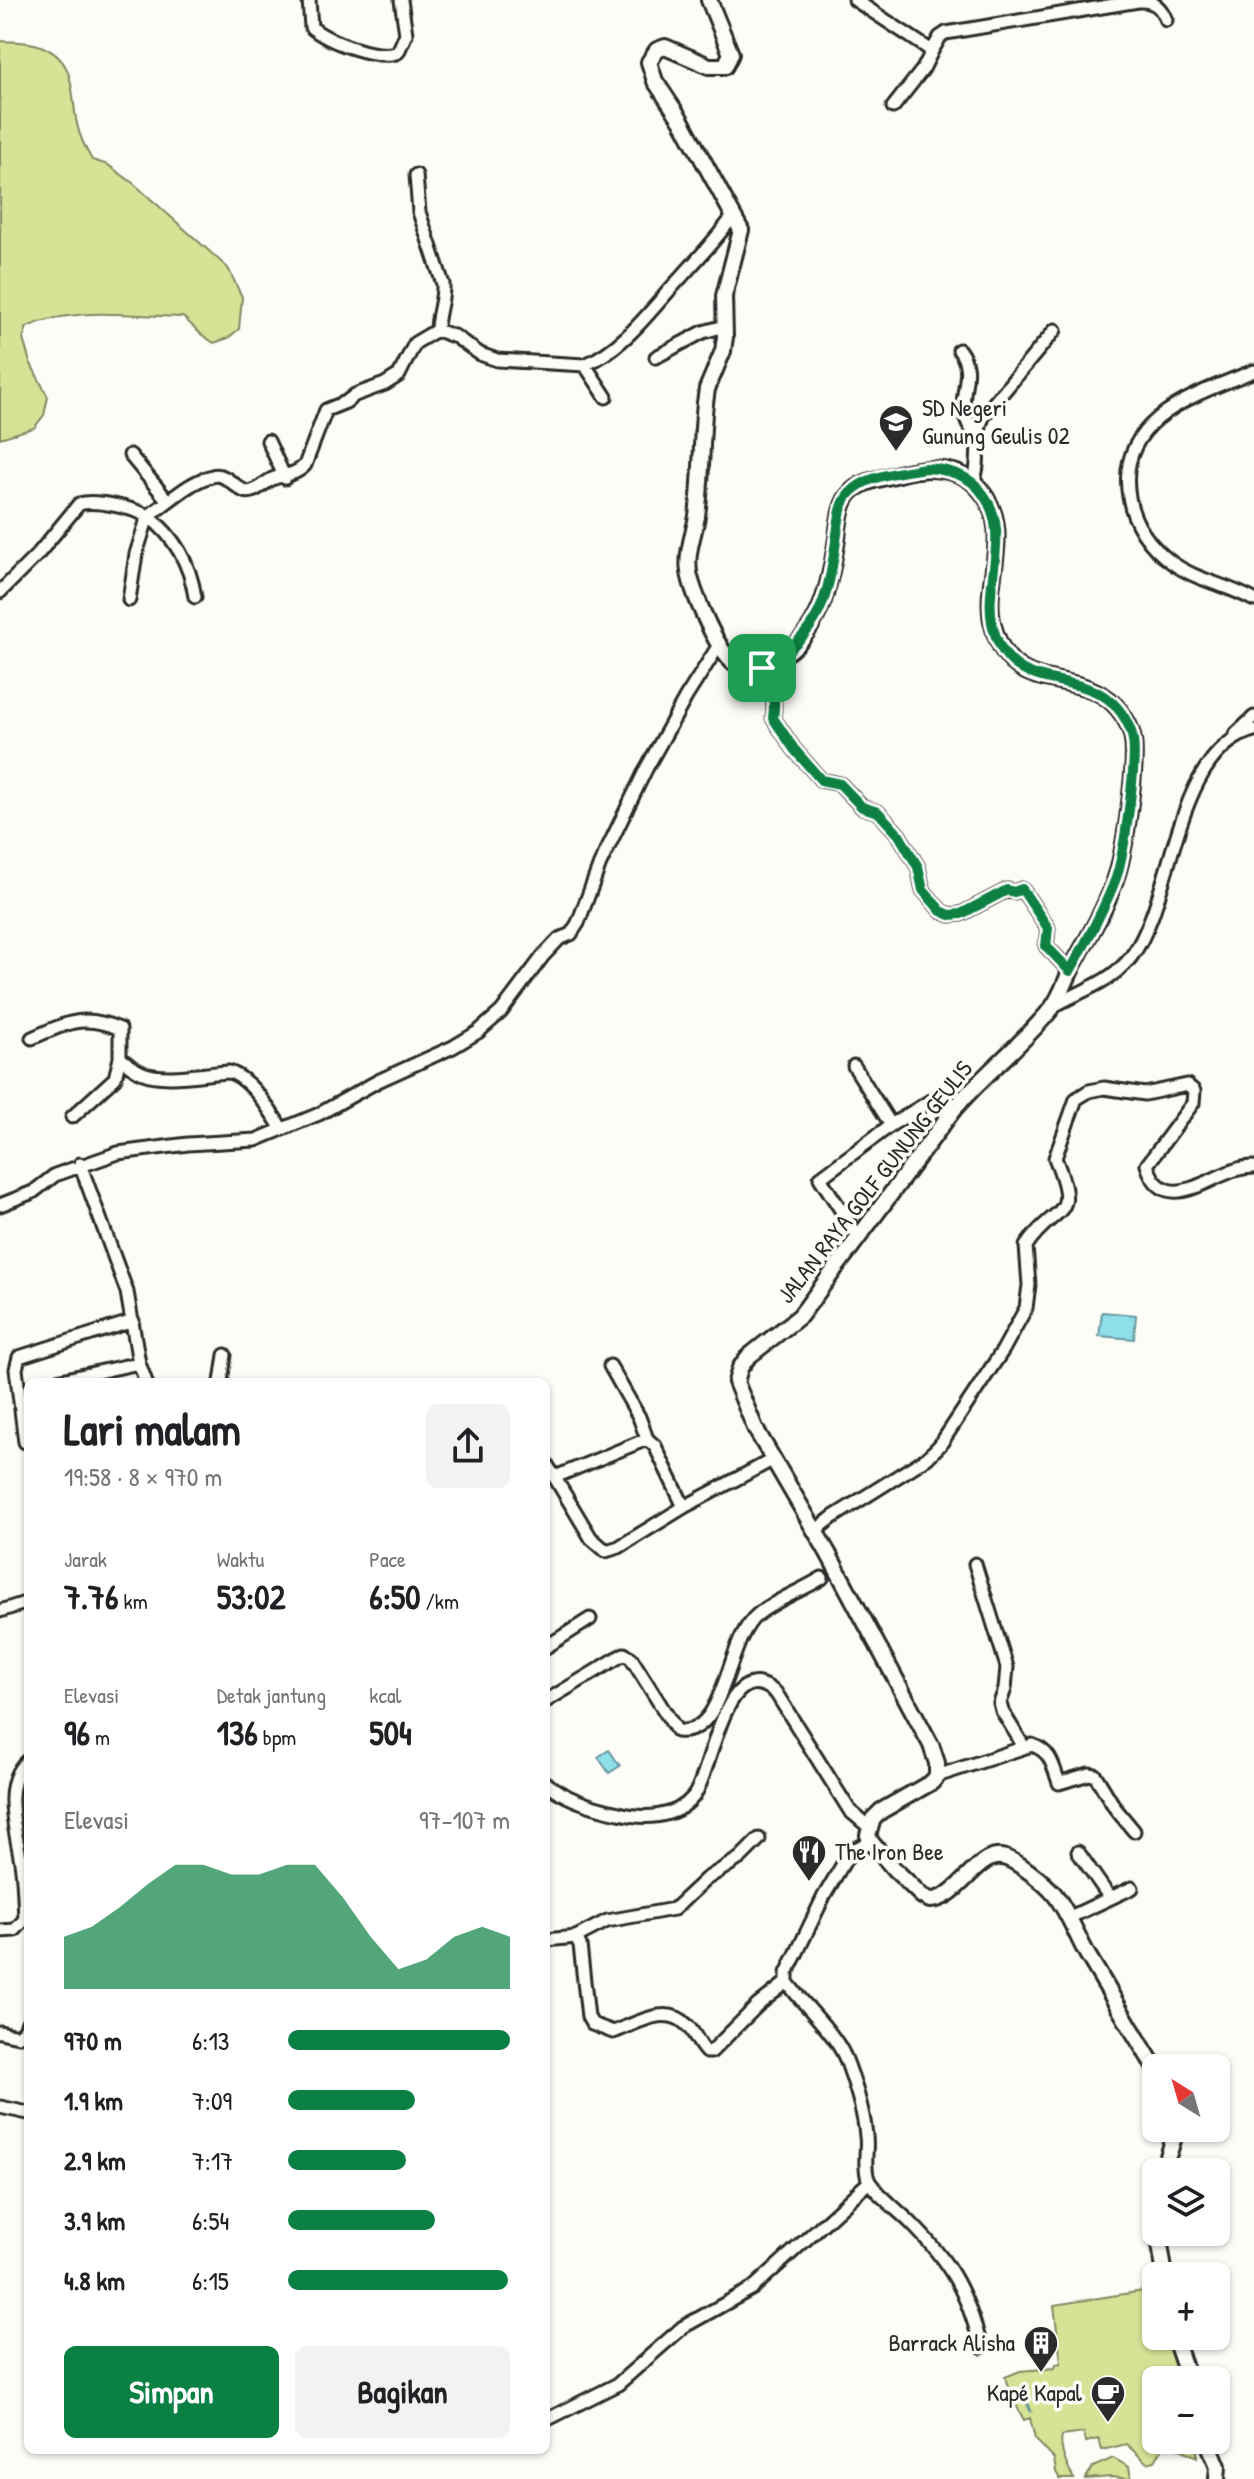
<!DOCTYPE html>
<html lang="id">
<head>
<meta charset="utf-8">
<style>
	:root { --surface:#fff; --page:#f2f2f2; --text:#202124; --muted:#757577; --accent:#0b8043 }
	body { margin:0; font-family:"Patrick Hand",sans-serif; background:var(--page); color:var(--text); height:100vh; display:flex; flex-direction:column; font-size:30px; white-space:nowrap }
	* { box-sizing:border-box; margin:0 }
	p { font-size:26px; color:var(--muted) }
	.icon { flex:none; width:44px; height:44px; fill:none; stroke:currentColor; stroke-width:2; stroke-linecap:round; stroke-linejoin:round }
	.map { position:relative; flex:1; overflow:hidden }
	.side { position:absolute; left:24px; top:1378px; width:526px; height:1076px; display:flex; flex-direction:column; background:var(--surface); border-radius:12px; box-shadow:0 2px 6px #0004 }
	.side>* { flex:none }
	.needle { width:52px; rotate:323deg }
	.buttons { position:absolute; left:1142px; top:2054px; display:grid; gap:16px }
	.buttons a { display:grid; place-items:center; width:88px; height:88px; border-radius:12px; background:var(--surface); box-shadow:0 2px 6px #0004; font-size:40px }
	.pin { position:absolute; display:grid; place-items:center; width:68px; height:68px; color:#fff; margin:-34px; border-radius:16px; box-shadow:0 4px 12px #0006 }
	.round { display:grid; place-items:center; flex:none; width:84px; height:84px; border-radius:12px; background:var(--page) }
	.overview { display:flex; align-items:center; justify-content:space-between; height:136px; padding:0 40px }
	h1 { font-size:44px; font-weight:800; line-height:60px }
	.figures { display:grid; grid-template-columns:repeat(3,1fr); gap:12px; height:136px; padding:8px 40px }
	.figures div { display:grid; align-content:center }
	.figures b { font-size:34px; font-weight:800 }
	.figures small { font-size:22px; font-weight:400 }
	.figures p { font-size:22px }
	.chart { height:224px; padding:16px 40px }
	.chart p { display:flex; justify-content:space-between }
	.chart svg { width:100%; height:144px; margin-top:8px; fill:var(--accent); opacity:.7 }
	.button { display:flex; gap:16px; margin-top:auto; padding:16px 40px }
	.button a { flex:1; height:92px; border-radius:12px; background:var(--accent); color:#fff; font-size:32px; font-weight:800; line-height:92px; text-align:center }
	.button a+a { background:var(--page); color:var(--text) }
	ul { padding:0 40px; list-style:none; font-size:26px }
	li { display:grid; grid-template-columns:128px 96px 1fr; align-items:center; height:60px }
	li i { height:20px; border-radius:10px; background:var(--accent) }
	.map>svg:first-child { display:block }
	.green { fill:#d6e396; stroke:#808760; stroke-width:2 }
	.water { fill:#8edfe8; stroke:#66979c; stroke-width:2 }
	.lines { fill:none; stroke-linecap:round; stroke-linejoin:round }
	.stream { stroke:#66979c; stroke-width:3 }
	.minor-casing { stroke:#2b2b2b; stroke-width:17 }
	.major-casing { stroke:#2b2b2b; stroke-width:20 }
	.minor { stroke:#fdfcf7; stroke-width:11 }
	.major { stroke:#fdfcf7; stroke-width:14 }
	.route-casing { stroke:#fff; stroke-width:16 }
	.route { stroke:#0b8043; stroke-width:10 }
	.labels { text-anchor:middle; stroke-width:7; stroke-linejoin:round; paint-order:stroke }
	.poi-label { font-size:24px; fill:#2b2b2b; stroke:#fdfcf7; text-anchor:start }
	.street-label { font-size:24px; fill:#2b2b2b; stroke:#fdfcf7 }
</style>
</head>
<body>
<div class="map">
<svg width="1254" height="2479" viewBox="0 0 1254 2479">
	<rect width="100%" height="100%" fill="#fdfcf7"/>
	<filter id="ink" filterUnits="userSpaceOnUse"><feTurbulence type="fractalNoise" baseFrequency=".0125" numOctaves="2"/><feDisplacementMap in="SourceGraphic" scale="16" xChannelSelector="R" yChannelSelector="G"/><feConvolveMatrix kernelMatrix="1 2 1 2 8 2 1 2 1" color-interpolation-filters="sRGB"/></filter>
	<g filter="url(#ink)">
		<path class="green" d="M0,41C12,42 27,41 38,45C78,59 70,92 77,124C80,138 85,148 92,160L108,165L133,183L228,268L242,297L239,329L228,338L214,343L202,335L183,317C133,316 73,306 27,327L23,339L30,362L48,397L44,415L34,428L0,438Z
			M1156,2289V2336H1167L1182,2380H1156V2440H1197V2457L1166,2442L1155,2461L1147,2463L1126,2444L1102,2450L1099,2439L1086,2442L1084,2433L1062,2436C1059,2449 1067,2468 1074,2479H1060L1056,2472L1054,2459L1035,2439L1030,2418L1024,2420L1015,2403H1013L1005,2377L1020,2371L1055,2368L1056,2364L1061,2363L1054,2305Z
			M1113,2458L1129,2467L1131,2479L1111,2477L1085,2479L1093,2467Z"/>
		<path class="water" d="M1102,1312L1136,1315L1134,1339L1099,1336Z
			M609,1750L620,1766L609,1773L598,1757Z"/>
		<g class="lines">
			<path class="stream" d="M1020,2388L1031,2411"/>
			<g class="minor-casing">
				<path id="minor" d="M309,0L311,27C327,41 379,61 398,52L406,34L401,0
					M855,0L932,51L923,69L893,107
					M932,51L940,37L946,33L1138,1C1153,0 1161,6 1166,20
					M416,175L419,212L443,284C444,299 437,314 437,330
					M959,350C981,379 945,400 978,438
					M656,357L703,332L725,326
					M585,365L606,397
					M1254,371C1197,394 1115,418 1129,497C1133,523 1149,546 1171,562C1195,580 1228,585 1254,600
					M268,441L285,478
					M130,455L168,501
					M973,483C982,461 973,436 984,415L1055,330
					M0,592L38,554L79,504C96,499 132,508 148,516C168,503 188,482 212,476C224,472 234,486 244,491C253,495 264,483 272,479C284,474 295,476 305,465L326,410L346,402L355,395L385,384L399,375L415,343L437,330L456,337L480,354L497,360L585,365C623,348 646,316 673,286C694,263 715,241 734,215
					M129,600L136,554L148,516C174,536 190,564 195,597
					M762,668C772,684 776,698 773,718L794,749L821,780L840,784L862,807L878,812L899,835L918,867L923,890L941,911L950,915L961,914L1007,890L1014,892L1022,889L1048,928L1046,946L1070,971
					M1236,734L1254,717
					M1054,1006C1080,991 1112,982 1131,957C1175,899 1173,752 1254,730
					M32,1038C67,1023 83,1013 120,1029V1058C127,1063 135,1070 143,1073C165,1082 204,1073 229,1072C250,1078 270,1110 282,1129
					M854,1066L891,1125
					M72,1117L115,1078L120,1058
					M80,1164L127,1292L139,1363L146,1382
					M0,1205L33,1192L55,1175L118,1153L188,1144L256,1140L319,1114L378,1081L453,1047L478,1032L501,1012L543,956L559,939L571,934L578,923L600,864L646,769L686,697L719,645
					M858,1236L820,1178L891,1125L935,1098H939L954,1109
					M610,1366L639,1417L647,1439
					M52,1382L139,1363
					M221,1382L225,1355
					M25,1442L16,1369L19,1357L133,1321
					M546,1463L591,1538L606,1551L619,1547L684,1507L772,1460
					M555,1477L647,1439L655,1446L684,1507
					M815,1531L833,1517L927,1458L940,1445L1003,1350L1026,1308L1029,1285L1026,1246C1055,1202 1081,1222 1055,1158L1076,1099L1089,1091L1104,1088L1145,1094L1187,1085L1194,1091L1193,1103L1147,1165C1163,1215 1204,1180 1235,1170C1241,1168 1248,1167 1254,1167
					M975,1564L1007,1667L1005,1689L1000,1703L1002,1711L1024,1747
					M0,1611L28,1602
					M546,1647L590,1619
					M546,1701L624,1654L631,1658L677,1731C727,1737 725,1641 757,1615C775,1600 801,1591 822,1578
					M937,1776L1032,1745C1051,1751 1053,1766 1059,1783L1089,1774L1095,1775L1115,1808L1134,1831
					M546,1783C565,1799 595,1808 619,1813C643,1819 675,1819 693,1797C713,1772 724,1649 776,1693L850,1811L869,1827
					M1078,1852L1110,1898
					M1068,1918L1132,1888
					M0,1931L15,1930L25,1919C24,1900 24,1881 21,1862C16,1830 0,1783 28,1760
					M576,1937L580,1945L588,2017L592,2024L613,2032C634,2025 667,2003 687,2025C695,2033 698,2044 706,2052H711L758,2005L787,1982V1973L824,1896L847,1857L852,1850L871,1842
					M546,1940L576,1937L607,1921L674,1909L706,1879L740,1858L759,1839
					M787,1982C806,2009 838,2034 848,2065C856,2087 864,2113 866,2136C868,2151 863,2164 868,2179C872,2190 900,2212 910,2222C951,2263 967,2292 981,2347
					M0,2032L18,2036L25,2030L28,2022
					M0,2107L28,2113
					M546,2420L618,2384L683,2327L753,2288L869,2182"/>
			</g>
			<g class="major-casing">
				<path id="major" d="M709,0L731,54L725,66H709L665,47L657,50L649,62L655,81L681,120L741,230L724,296L725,337L723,351L707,389L705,403C701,440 702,478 697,516C694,534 686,553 689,572C692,591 719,657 737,665C751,671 764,667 777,659C821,634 830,584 837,538C839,522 840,502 852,491C862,482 877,479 891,476C912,470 931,466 953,472C965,475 975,483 982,492C1015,534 980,584 994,629C1013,695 1068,669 1108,699C1120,708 1131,725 1133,740C1137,765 1125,849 1117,874C1107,908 1087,938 1071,970C1065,982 1061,996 1052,1008C1023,1044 984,1074 954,1109L800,1316L748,1357L740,1368L736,1382L755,1428L828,1553L931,1745L937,1763V1776L932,1782L881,1811L873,1819L868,1835L871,1842L894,1869L922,1896L930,1900C958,1900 976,1854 1001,1857C1015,1858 1046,1884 1055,1895C1068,1912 1076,1934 1087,1954C1110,1992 1132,2031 1156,2069
					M1163,2172L1177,2128
					M1156,2203V2209
					M1158,2232L1165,2276
					M1174,2336L1189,2380
					M1207,2440L1218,2466L1217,2479"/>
			</g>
			<use href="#minor" class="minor"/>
			<use href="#major" class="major"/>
		</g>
	</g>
	<g class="lines" filter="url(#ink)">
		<g class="route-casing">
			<path id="route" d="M925,468C945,469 967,474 980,490C1017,534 977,588 996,637C1017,692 1070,671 1108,699C1120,708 1131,725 1133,740C1137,763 1124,855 1116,878C1104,910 1087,941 1070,971L1046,946L1048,928L1022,889L1014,892L1007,890L961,914L950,915L941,911L923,890L918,867L899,835L878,812L862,807L840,784L821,780L794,749L773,718C776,698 773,685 762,668C822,634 828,598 837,534C839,521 840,503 850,493C866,475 903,472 925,468Z"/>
		</g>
		<use href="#route" class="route"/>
	</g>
	<defs>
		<g id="school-pin" transform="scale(1.8)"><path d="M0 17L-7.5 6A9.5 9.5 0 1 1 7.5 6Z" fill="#2b2b2b" stroke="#fdfcf7"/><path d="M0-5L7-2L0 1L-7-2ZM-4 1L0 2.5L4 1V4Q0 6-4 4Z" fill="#fff"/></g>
		<g id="restaurant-pin" transform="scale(1.8)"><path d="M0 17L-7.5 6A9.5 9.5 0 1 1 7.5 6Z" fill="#2b2b2b" stroke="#fdfcf7"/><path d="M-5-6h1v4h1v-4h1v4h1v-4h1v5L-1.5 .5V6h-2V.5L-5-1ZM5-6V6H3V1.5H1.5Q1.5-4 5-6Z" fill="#fff"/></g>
		<g id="building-pin" transform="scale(1.8)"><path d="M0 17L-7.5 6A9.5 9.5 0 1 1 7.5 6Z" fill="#2b2b2b" stroke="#fdfcf7"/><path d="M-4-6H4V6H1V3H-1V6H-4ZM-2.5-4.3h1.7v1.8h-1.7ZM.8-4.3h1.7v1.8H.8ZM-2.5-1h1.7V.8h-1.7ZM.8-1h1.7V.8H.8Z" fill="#fff"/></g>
		<g id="cafe-pin" transform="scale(1.8)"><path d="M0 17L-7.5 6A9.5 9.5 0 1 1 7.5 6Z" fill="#2b2b2b" stroke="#fdfcf7"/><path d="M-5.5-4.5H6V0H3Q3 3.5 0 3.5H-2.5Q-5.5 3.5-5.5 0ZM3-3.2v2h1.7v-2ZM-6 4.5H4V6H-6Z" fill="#fff"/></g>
	</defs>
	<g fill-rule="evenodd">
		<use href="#school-pin" x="896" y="422"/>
		<use href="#restaurant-pin" x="809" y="1852"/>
		<use href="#building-pin" x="1041" y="2343"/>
		<use href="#cafe-pin" x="1108" y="2393"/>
	</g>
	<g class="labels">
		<g class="poi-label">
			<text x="922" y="416">SD Negeri<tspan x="922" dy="28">Gunung Geulis 02</tspan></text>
			<text x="835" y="1860">The Iron Bee</text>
			<text x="1015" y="2351" text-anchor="end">Barrack Alisha</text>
			<text x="1082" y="2401" text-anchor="end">Kapé Kapal</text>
		</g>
		<g class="street-label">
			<text transform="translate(875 1182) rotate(-52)" y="8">JALAN RAYA GOLF GUNUNG GEULIS</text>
		</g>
	</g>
</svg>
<div class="buttons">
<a><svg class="needle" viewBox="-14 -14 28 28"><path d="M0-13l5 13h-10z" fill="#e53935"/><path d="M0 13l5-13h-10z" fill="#757577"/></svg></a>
<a><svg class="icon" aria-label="layers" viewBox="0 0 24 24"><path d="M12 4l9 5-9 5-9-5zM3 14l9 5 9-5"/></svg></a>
<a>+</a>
<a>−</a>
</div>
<div class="pin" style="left:762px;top:668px;background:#1e9e55"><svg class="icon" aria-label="arrive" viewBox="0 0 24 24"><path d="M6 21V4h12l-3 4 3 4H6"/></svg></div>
<section class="side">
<div class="overview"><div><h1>Lari malam</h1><p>19:58 · 8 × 970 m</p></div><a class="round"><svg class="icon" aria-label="share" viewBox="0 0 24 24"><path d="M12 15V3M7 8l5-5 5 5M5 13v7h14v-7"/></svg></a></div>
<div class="figures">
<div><p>Jarak</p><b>7.76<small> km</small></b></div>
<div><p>Waktu</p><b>53:02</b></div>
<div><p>Pace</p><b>6:50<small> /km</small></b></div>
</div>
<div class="figures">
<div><p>Elevasi</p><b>96<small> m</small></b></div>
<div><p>Detak jantung</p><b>136<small> bpm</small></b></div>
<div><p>kcal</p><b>504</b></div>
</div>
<div class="chart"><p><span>Elevasi</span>97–107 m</p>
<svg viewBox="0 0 160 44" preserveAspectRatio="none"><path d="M0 44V28L10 25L20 19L30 12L40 6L50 6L60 9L70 9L80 6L90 6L100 16L110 28L120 38L130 35L140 28L150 25L160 28V44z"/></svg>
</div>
<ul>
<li><b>970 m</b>6:13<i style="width:100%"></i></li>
<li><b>1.9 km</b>7:09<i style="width:57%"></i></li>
<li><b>2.9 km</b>7:17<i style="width:53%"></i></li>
<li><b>3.9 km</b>6:54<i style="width:66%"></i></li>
<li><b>4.8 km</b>6:15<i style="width:99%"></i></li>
</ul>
<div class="button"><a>Simpan</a><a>Bagikan</a></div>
</section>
</div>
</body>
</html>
